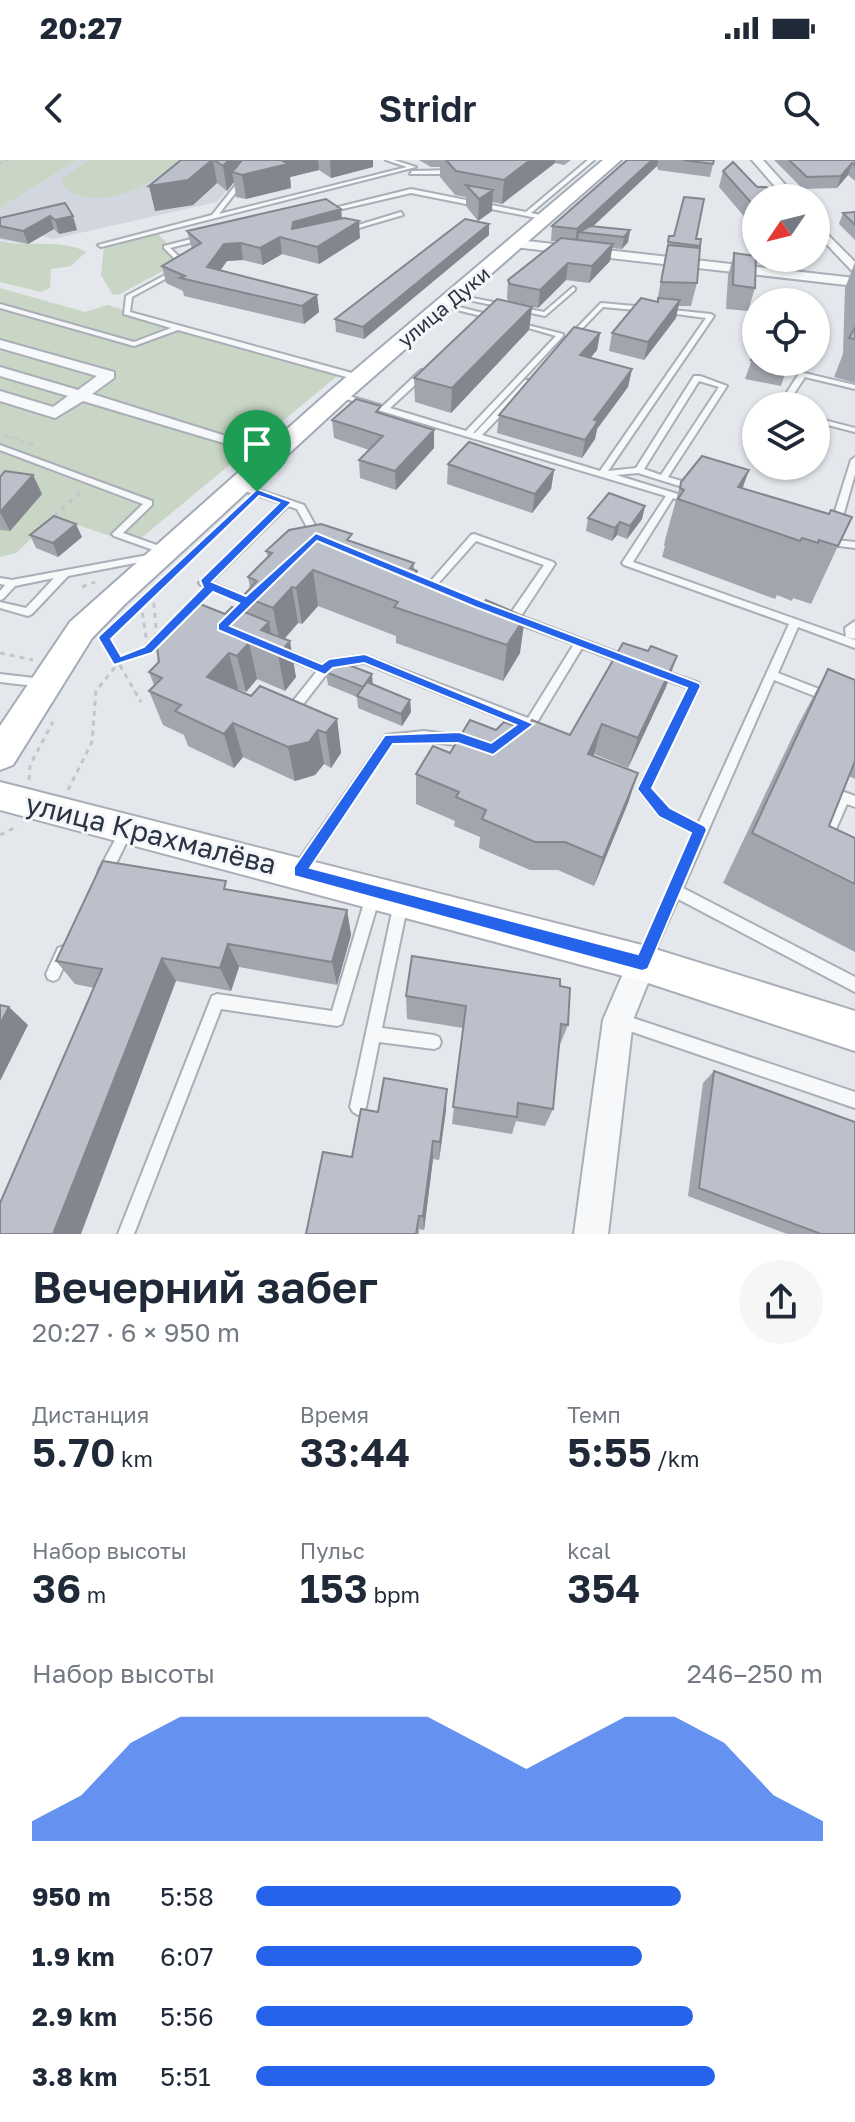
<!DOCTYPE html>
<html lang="ru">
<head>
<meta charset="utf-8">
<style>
	:root { --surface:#fff; --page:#f6f6f7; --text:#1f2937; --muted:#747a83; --accent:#2563eb }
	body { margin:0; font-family:"Golos Text",sans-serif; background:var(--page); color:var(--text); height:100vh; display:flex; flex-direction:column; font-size:30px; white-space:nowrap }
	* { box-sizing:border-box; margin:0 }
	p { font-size:26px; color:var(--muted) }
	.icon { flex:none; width:44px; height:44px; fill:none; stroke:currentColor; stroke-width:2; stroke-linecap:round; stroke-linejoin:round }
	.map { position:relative; height:1074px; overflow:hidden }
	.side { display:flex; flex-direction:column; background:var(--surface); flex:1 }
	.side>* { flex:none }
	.needle { width:52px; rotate:235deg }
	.tools { position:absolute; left:742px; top:24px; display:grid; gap:16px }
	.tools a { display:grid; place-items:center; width:88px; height:88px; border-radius:50%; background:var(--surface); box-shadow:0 2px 6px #0004; font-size:40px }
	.pin { position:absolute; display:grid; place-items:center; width:68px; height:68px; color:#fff; margin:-82px -34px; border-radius:50% 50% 50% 0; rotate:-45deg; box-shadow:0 0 8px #0007 }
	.pin .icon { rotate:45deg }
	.round { display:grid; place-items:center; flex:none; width:84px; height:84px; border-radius:42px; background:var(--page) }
	.overview { display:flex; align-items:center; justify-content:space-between; height:136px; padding:0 32px }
	h1 { font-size:44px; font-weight:600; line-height:60px }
	.stats { display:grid; grid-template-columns:repeat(3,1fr); gap:12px; height:136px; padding:8px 32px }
	.stats div { display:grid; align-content:center }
	.stats b { font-size:40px; font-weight:600 }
	.stats small { font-size:22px; font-weight:400 }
	.stats p { font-size:22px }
	.chart { height:224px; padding:16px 32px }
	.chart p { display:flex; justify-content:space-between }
	.chart svg { width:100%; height:144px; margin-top:8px; fill:var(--accent); opacity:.7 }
	ul { padding:0 32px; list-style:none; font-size:26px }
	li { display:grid; grid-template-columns:128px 96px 1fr; align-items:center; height:60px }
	li i { height:20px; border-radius:10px; background:var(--accent) }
	.status { display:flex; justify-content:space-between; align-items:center; height:56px; padding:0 40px; background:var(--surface); direction:ltr }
	.status svg { height:22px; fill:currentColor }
	header { display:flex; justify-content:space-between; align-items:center; height:104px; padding:0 32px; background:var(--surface); font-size:36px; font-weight:600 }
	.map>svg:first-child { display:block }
	.built { fill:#d2d6de }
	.green { fill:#c9d6c5 }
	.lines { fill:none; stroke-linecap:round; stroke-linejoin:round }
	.lane-casing { stroke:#a9aeb7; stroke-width:4 }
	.street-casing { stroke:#a9aeb7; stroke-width:4 }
	.secondary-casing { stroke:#a9aeb7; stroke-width:4 }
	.primary-casing { stroke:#a3abb8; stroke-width:4 }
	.path-far1 { stroke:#c2c5cb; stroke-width:2; stroke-dasharray:3 3; stroke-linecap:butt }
	.path { stroke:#c2c5cb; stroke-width:3; stroke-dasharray:5 5; stroke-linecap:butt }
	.lane { fill:#f7f8fa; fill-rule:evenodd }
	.street { fill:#f7f8fa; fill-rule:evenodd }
	.secondary { fill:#fff; fill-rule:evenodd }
	.primary { fill:#fff; fill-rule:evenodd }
	.wall { fill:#a1a5ae }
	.shaded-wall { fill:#83868d }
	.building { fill:#bbc0ca; stroke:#83868d; stroke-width:2 }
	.route { fill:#2563eb; stroke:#fff; stroke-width:2; fill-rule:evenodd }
	.labels { text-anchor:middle; stroke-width:6; stroke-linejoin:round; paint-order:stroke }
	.far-street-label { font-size:20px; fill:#2b3445; stroke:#f4f6f9 }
	.near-street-label { font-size:28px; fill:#2b3445; stroke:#f4f6f9 }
</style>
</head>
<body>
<div class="status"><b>20:27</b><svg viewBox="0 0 49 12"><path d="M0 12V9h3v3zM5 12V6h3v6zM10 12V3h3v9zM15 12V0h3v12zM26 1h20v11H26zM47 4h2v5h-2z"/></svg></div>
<header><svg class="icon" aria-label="back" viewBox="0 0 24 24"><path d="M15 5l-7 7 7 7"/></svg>Stridr<svg class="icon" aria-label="search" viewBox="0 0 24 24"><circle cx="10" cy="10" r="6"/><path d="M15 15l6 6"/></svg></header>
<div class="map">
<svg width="855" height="1074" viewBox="0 0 855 1074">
	<rect width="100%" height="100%" fill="#e4e7ec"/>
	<path class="built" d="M77,0H251L252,1L217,42L53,79L42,76L28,84L0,80V48Z"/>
	<path class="green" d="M0,0H77L0,48Z
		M90,0H182C149,24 103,55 63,27L62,18Z
		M158,74L175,91L177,99L170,107L118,135L112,134L101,115L104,87Z
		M0,81C27,88 61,78 86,92L71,106L51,109L50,128L41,132L0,122Z
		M0,128L85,152L107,145L342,212L134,384L54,357L16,393L0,397Z"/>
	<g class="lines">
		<g class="lane-casing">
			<path id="lane" d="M386,0H394L416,7L101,87L98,85L212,55L242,17L247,18L219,54L407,7Z
				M588,0H594L531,53L549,57L550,58L547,60L411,33L325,53L322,51L411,29L526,52Z
				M412,11L455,10L458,12L455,14H410Z
				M401,52L403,55L345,72L342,70Z
				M203,76L205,77V79L170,88L189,106L132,137L130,152L363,216V220H357L178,170L134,186L0,148V144L134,182L171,168L124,154L126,136L182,106L164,88V86Z
				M573,127L575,128V130L545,156L454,137L457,135L544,152Z
				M601,143L646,147L649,149L646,151L603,147L572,179H568V177Z
				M447,144L495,156L496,157L493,159L445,147L444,146Z
				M663,149L711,154L714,156L608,311L636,308L694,216H700L727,226L668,317L695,325V329H689L638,313L616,315L694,339L695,341L691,344L673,338L633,402L855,480V488L798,467L778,513L855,543V552L774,520L683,728L855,817V832L678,739L649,804L644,806L639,804L637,799L694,673L661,657L638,629L689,528L655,516L654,513L659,509L699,523L700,526L650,628L669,649L698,664L789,464L624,405L622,403L666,336L381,251L335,235L339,233L383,246L421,210H427V214L390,248L466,271L556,176L515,164V162L563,174V176L473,273H475L525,220H531V224L482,275L600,311L706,158L661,152L660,151ZM699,221L719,227L661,315L644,309Z
				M800,212L855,225V229L805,217L786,246H778Z
				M816,258L855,268V272L816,262Z
				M0,285L152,341V345L123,373L165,388V392H159L114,376L112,374L143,344L0,290Z
				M855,297V314L840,367L835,370L832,369L830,367L851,300Z
				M238,323L304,345L321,376L319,378H313L297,349L288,346L211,422L252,440L253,442L252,444L248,445L201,425L199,423L281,343L235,328L234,326Z
				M474,374L553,402L555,404L521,456L632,498L633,501L632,504H624L582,488L536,564L511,581L507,579L505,576L518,565L364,503L332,507L294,556H286L284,553L286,550L317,511L275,494L274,491L279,487L323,505L329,500L365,495L528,558L574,484L510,461L508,457L544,405L476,381L435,427H429L427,425L429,423L471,375Z
				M826,379L855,382V388L823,384V380Z
				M153,394L156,395L158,397L156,399L68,416L32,454L28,456L0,448V442L26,448L54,418L15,426L3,439L0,440V431L5,425L0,424V418L12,420Z
				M0,514L43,519L48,523L43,527L0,522Z
				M424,571L471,577L475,579L477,582L475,585L471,587L424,581L393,582L304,715L299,717L294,715L293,711L294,707L386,575Z
				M844,632L855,636V647L847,644L829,685L825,687L821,685L819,681L838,637L840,633Z
				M127,664L131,665L133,669L109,718L104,720L99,718L98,714L99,710L123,665Z
				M373,730L378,732L380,736L342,864L337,866L221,849L134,1074H118L212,836L217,834L332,851L366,736L368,732Z
				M401,737L406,739L408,743L382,868L434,875L439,877L441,882L439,887L434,889L379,882L366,947L363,952L358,955L353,952L350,947L394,743L396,739Z
				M63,786L68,788L70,793L58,819L53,821L48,819L46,814L58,788Z
				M621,854L855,932V948L621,868L616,866L614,861L616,856Z"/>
		</g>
		<g class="street-casing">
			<path id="street" d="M752,0H763L797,38H785Z
				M816,63L855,102V114L816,73Z
				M518,80L855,118V126L514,87L512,84Z
				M0,180L114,212V218L92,234L261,287L259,290H247L83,241L55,258L0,241V231L53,247L68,236L0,216V207L78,230L97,216L0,188Z
				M855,461V479L846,477L845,468Z
				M642,789L652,793L656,803L633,860L608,1074H574L603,860L632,793Z"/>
		</g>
		<g class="secondary-casing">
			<path id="secondary" d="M0,622L642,785L855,851V891L642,821L0,650Z"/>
		</g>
		<g class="primary-casing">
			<path id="primary" d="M603,0H621L347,240L125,444L92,478L13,605L0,610V566L70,462L331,230Z"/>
		</g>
		<path class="path-far1" d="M0,3L8,0
			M4,275L33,285"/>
		<path class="path" d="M30,284L33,285
			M54,356L83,330
			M82,427L95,422
			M153,433L157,481
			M141,443L148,490
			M105,479L141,542
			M158,489L159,505
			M0,493L33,500
			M29,620L30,605L53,562
			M68,630L92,582L96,531L119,502L158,487
			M0,675L18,666"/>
		<use href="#lane" class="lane"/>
		<use href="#street" class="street"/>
		<use href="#secondary" class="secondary"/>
		<use href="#primary" class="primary"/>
	</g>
	<path class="wall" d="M181,0H373V7L331,18L319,10L290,17L291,28L246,39L236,37L234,22L227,31L217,23L193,45L155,51Z
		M419,0H571L564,5L555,3L502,44L492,42V51L478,61L466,46V37L455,35L440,17V7H431Z
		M627,0H714L710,17L658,10L657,6L593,66L630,70L628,82L622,89L612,88L610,101L589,123L566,120L538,148L518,144L532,147L529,170L451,253L415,242L414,218L508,142L507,138L508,120L557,81H551L552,66Z
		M774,0H855V21L848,15L837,28L803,29Z
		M723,11L756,38V62H749L719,27Z
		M65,43L77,70L59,74L54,69L28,84L0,78V58Z
		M341,49L342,58L360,78L319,104L282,94L263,105L243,100L227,101L220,110L317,135L319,152L304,164L184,136L183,131L166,123L162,106L192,89L187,71Z
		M855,52V80L839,64L843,53Z
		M489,64V75L364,179L336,172L335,159Z
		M669,76L701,79L697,123L691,146H678L676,158L644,200L609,191L612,173L657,142Z
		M734,93L755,128L748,151L726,149L728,116Z
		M855,102V223L834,217L843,194L845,128Z
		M600,173L597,190L590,198L632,209L628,227L597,269L595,279L582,298L497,273L499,255Z
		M756,188V202H789L781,226L745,219Z
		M381,253L434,270V288L396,330L360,318L359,300L369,290L334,278L332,260Z
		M448,304L554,310L551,329L532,353L447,324Z
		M33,315L42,334L10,371L0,370V317Z
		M681,322L838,386L811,444L793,438L792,441L777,435L775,439L662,397L665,386H664L665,380Z
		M645,346L642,359L627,379L617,375L612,381L586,371L588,358Z
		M30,375L82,377L58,397L36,388Z
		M353,382L414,403V410L417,411V419L520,493L503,521L396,483V476L318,446L302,464L298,463L284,479L296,517L285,531L257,519L246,532L238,529L237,530L251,536L337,559L341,593L331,608L324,604L315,615L295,621L243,597L234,608L188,586L184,575L163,565L149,531L154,525L149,512L225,454L246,453L243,436L250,428L248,417L268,397L266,391Z
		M648,491L677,496L666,527L628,608L594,594L593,596L638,613L628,643L594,726L558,710H530L479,688L480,677L454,666L455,661L416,644V614L450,593L496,570H526L570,575Z
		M828,509L855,520V619L849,616L829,666L855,678V792L723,723L798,565Z
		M326,512L373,525L410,540L411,552L402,566L358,548L357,537L328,525Z
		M230,730L347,750L351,775L337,825L239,807L231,831L176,821L94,828L75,824L56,801Z
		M560,826L568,865L559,887L553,949L545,966L516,961L512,974L452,964L463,868L407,859L406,836Z
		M714,911L855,1074H787L688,1036L703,923Z
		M446,950L439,1000L433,999L424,1070L419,1069V1074H306L378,952Z"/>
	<path class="shaded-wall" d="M213,0L217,23L193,45L155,51L149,26Z
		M229,0H262L232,12L234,22L227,31L223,6Z
		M276,0H318L319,10L290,17L291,28L246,39L242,15Z
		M330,0H373V7L331,18Z
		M530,0H555V3L502,44L504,20Z
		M652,0H658L657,6L586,73L579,72L578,80L575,83L577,69Z
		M852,3L848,15L837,28L841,16Z
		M493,30L492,51L478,61L479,39Z
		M341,49L342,65L292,69L293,62Z
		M50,56L54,69L28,84L23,71Z
		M73,56L77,70L59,74L55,60Z
		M359,61L360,78L319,104L317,87Z
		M489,64V75L364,179L363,167Z
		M630,70L628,82L622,89L624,77Z
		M280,77L282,94L263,105L260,88Z
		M241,83L243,100L227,101L211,124L207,107L224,84Z
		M613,84L610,101L589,123L592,106Z
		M568,103L566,120L538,148L540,130Z
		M317,135L319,152L304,164L302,146Z
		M680,140L676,158L644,200L648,182Z
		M532,147L529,170L451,253L452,228Z
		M600,173L597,190L578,213L580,195Z
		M632,209L628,227L597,269L595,279L582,298L585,280L594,260Z
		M434,270V288L396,330L395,311Z
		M554,310L551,329L532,353L535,334Z
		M749,310L732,358L738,327Z
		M33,315L42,334L10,371L0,352Z
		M645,346L642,359L627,379L630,366Z
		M620,362L617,375L612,381L615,368Z
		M76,364L82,377L58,397L53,383Z
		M313,410L318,446L302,464L296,428Z
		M292,427L298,463L280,484L273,448Z
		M525,457L520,493L503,521L507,485Z
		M269,462L275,494L261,470Z
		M290,481L296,517L285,531L278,495Z
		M249,483L257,519L246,532L237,496Z
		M229,493L238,529L218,552L207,517Z
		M677,496L666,527L628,608L638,578Z
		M372,514L373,527L364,540L363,527Z
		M410,540L411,552L402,566L401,554Z
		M337,559L341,593L331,608L326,573Z
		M233,563L243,597L234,608L224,574Z
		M602,564L594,594L580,625L588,594Z
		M318,570L324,604L315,615L295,621L288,587Z
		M638,613L628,643L594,726L603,698Z
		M347,750L351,775L337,825L332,802Z
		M228,784L239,807L231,831L220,808Z
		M162,798L176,821L81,1074H53Z
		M9,847L28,865L0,921V864Z
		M447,929L446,950L439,1000L440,982Z
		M433,981V999L424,1070L423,1056Z"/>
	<path class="building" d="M181,0H212L188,20L149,26Z
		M214,0H229L223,6Z
		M242,0H281L288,4L242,15L232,12Z
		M446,0H530L504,20L456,11Z
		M627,0H652L577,69L552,66Z
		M683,0H714L713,4Z
		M789,0H855V5L852,3L841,16L807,17Z
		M733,2L757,27H766L777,38H756V46H754L723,11Z
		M466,25L493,30L479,39Z
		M684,37L704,39L696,79H701L700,86L668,82L669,76H674Z
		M326,39L341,49L293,62L292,69L344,58L359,61L317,87L280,77L260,88L241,83L224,84L207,107L317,135L302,146L180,118L185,116L162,106L201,83L187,71Z
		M65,43L73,56L55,60L50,56L23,71L0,66V58Z
		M855,52V65L843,53Z
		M465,59L489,64L363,167L335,159Z
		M590,66L630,70L624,77L579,72Z
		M561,78L613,84L592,106L568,103L540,130L510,124L508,120Z
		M668,85L700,88L697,123L661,122Z
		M734,93L756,96L755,128L733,125Z
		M641,138L658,142V138L680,140L648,182L612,173Z
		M497,139L532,147L452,228L414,218Z
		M574,167L600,173L580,195L632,209L594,260L598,261L585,280L499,255Z
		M855,168V179L849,178Z
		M756,188V201L751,200Z
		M760,202H789L787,208Z
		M356,239L381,246L376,252L434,270L395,311L359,300L383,276L332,260Z
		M469,282L554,310L535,334L448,304Z
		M702,296L749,310L738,327L829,354L831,350L852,357L838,386L819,380L818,383L802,378L800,381L678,339L684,330L680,328L681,322Z
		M5,311L33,315L0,352V317Z
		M609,333L645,346L630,366L620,362L615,368L588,358Z
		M54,356L76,364L53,383L30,375Z
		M321,364L352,374L347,380L414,403L410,408L417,411L413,417L484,443L486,440L525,457L507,485L394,447L398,442L313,410L296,428L292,427L273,448L243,436L257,421L248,417L272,393L266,391L289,370Z
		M195,442L225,454L232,447L262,459L269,462L261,470L290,481L278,495L249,483L237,496L229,493L207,517L251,536L260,526L337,559L326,573L318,570L309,582L288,587L233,563L224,574L175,551L181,545L149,531L162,518L149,512L159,502L156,480Z
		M623,483L648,491L651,486L677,496L638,578L602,564L588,594L638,613L603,698L565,682H535L482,659L486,650L456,637L459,632L416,614L433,586L450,593L470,560L496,570L504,562L526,570L532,560L570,575Z
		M336,500L372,514L363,527L326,512Z
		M828,509L855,520V601L829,666L855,678V724L752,673Z
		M367,522L410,540L401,554L357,536Z
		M103,701L226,721L224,729L347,750L332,802L228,784L220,808L162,798L53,1074H0V1043L102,809L56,801Z
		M412,796L560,819V826L570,828L568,865L561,864L553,949L518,943L517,957L453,947L466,846L406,836Z
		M0,845L9,847L0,864Z
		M714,911L855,962V1074H821L699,1028Z
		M384,918L447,929L440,982L433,981L423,1056H419L416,1074H306L323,992L352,997L361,949L378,952Z"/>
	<path class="route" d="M257,329L292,342L212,422L246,436L316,373L484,442L699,523L701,526L652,628L670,648L705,666L707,670L648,809L642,811L294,716V707L385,575L459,572L491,583L516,565L364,503L333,508L325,515L218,470V464L239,443L213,432L152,493L114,505L98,478L100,475ZM259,336L279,343L200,420L203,427L144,487L121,496L111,479ZM317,381L475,447L687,528L637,629L659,657L691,673L638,794L310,708L393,584L458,583L493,595L534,564L365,494L329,499L322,504L230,466Z"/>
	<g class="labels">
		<g class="far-street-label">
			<text transform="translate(444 147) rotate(-40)" y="7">улица Дуки</text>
		</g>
		<g class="near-street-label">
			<text transform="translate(151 674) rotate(14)" y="10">улица Крахмалёва</text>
		</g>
	</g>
</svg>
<div class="tools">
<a><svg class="needle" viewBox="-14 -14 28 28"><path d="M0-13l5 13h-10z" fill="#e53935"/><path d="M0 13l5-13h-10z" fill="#747a83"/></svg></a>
<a><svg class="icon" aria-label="locate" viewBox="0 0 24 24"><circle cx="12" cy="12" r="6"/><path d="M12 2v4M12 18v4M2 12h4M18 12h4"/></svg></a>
<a><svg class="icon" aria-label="layers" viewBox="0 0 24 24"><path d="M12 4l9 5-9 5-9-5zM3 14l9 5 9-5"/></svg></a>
</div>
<div class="pin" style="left:257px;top:332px;background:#1e9e55"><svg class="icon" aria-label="arrive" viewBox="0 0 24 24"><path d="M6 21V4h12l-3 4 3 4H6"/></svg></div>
</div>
<section class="side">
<div class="overview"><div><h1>Вечерний забег</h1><p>20:27 · 6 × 950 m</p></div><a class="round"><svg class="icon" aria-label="share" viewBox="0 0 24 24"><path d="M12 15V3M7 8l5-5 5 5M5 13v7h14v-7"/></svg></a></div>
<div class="stats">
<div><p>Дистанция</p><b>5.70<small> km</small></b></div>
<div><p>Время</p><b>33:44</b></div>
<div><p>Темп</p><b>5:55<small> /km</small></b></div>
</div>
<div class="stats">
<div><p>Набор высоты</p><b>36<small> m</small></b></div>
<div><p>Пульс</p><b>153<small> bpm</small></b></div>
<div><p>kcal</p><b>354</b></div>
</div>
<div class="chart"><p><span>Набор высоты</span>246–250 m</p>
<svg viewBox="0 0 160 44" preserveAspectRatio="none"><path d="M0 44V38L10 30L20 14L30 6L40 6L50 6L60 6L70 6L80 6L90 14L100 22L110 14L120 6L130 6L140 14L150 30L160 38V44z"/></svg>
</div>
<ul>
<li><b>950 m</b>5:58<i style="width:75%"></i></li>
<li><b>1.9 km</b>6:07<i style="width:68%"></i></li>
<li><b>2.9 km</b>5:56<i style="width:77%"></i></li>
<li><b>3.8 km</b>5:51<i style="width:81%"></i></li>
</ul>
</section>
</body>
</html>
